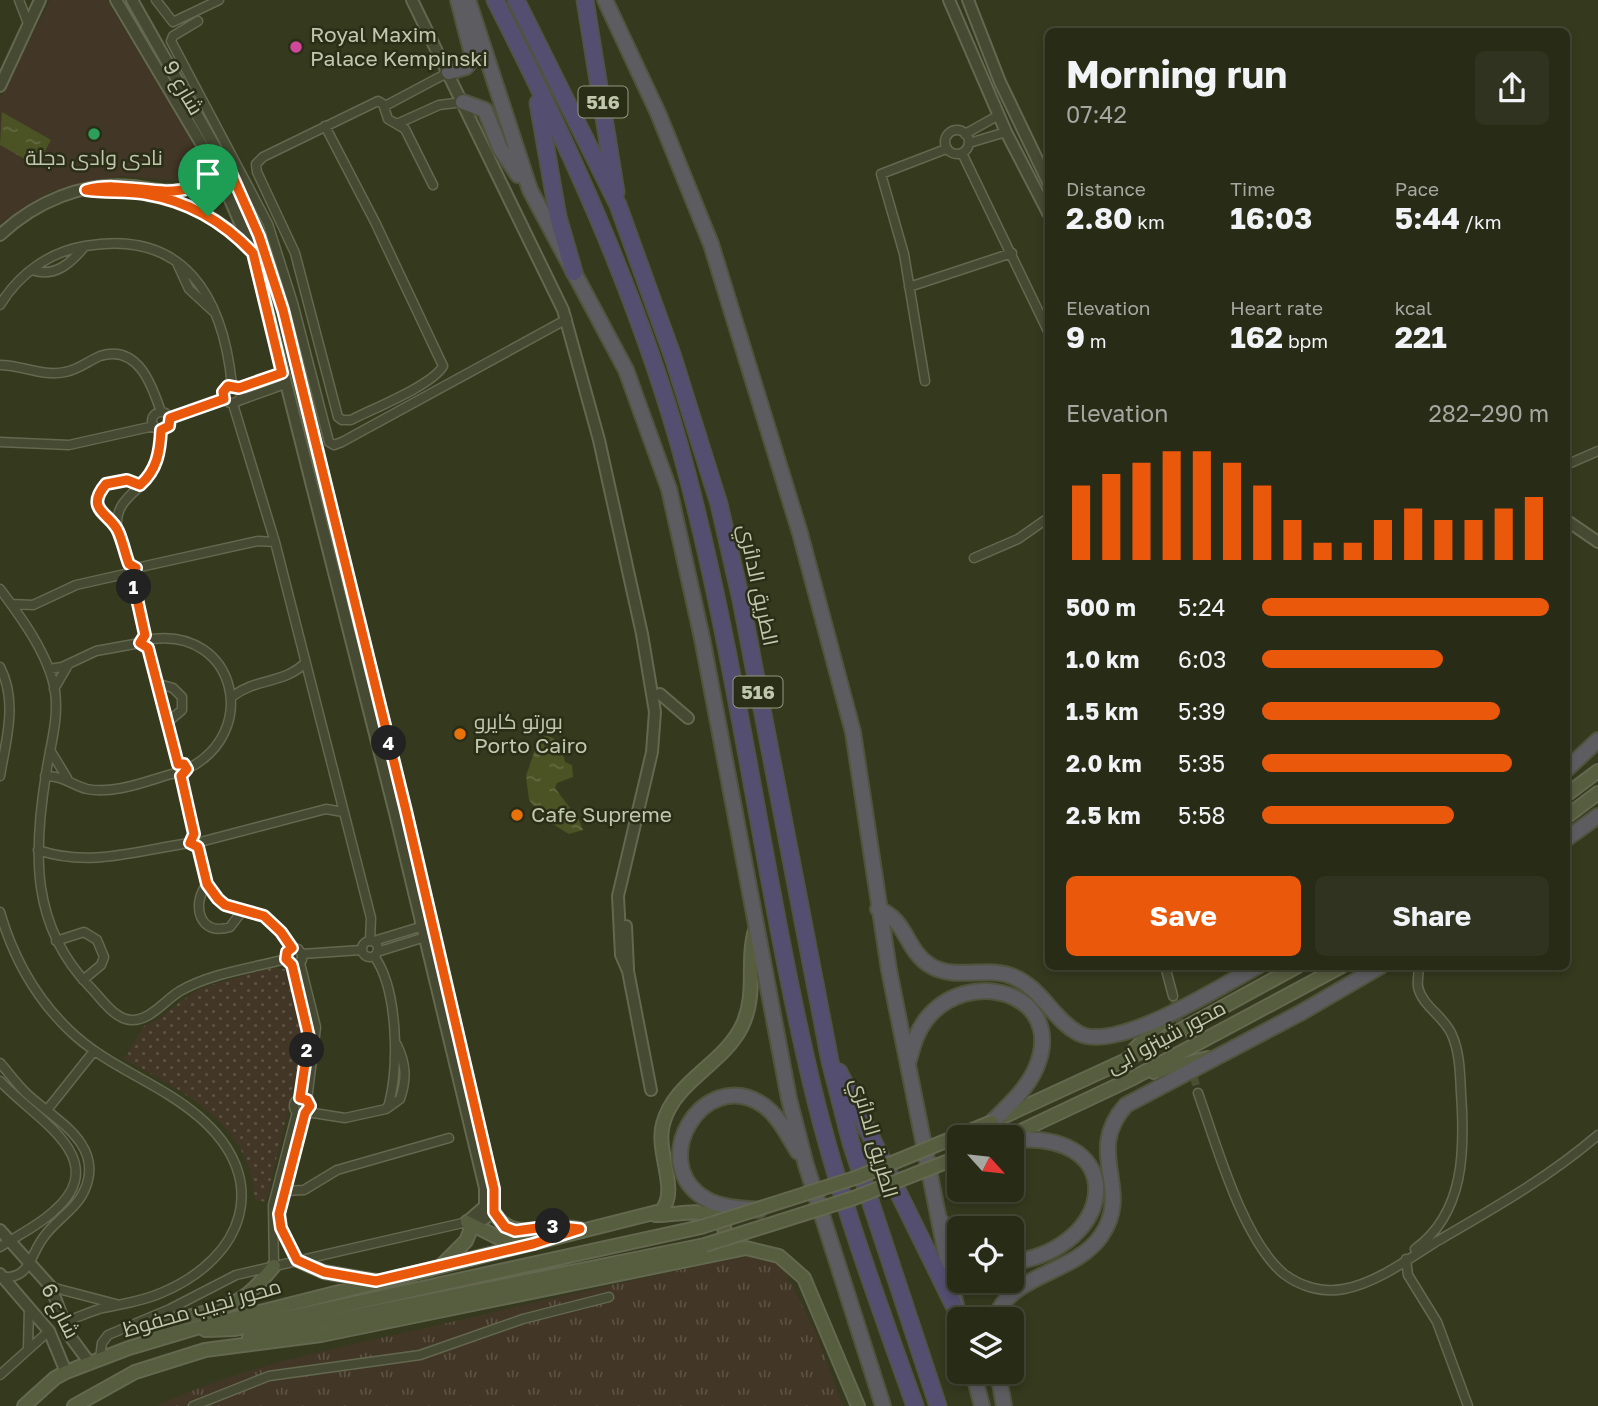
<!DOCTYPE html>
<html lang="en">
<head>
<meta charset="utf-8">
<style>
	:root { --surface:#282b16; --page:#30331f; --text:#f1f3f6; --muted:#a5a7a1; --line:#444735; --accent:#ea580c }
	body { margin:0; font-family:"Golos Text",Cairo,sans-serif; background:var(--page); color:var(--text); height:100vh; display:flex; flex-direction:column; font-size:26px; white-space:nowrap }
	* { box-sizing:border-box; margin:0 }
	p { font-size:23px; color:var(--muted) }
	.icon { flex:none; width:38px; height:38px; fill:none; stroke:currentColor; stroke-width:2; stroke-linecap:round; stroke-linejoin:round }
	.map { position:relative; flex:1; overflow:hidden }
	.side { position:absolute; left:1045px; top:28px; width:525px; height:942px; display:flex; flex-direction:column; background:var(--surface); border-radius:10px; box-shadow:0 4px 10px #0003,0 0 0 2px var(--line) }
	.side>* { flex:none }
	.needle { width:46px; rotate:117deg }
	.tools { position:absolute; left:947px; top:1125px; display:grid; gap:14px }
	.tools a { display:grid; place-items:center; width:77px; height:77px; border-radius:10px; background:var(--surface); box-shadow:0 4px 10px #0003,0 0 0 2px var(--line); font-size:35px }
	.pin { position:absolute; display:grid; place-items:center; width:60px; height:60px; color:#fff; margin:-72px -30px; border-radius:50% 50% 50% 0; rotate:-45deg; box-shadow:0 0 7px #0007 }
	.pin .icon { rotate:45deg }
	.km { position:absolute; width:35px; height:35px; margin:-18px; border-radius:50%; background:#222; color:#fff; font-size:19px; line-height:35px; text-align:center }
	.round { display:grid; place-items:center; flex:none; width:74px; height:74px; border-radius:10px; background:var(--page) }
	.summary { display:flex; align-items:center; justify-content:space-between; height:119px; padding:0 21px }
	h1 { font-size:38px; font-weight:700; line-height:52px }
	.stats { display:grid; grid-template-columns:repeat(3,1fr); gap:10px; height:119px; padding:7px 21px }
	.stats div { display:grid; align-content:center }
	.stats b { font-size:30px; font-weight:700 }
	.stats small { font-size:19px; font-weight:400 }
	.stats p { font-size:19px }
	.chart { height:196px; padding:14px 21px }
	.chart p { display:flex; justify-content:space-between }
	.chart svg { width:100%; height:126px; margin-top:7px; stroke:var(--accent); stroke-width:6 }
	.cta { display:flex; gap:14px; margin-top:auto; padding:14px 21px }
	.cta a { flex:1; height:80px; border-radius:10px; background:var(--accent); color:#fff; font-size:28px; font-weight:700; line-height:80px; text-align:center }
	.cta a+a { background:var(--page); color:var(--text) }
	ul { padding:0 21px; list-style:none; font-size:23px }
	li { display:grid; grid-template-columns:112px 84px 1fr; align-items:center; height:52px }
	li i { height:18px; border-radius:9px; background:var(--accent) }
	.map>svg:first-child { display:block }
	.grass { fill:url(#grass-tufts) }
	.park { fill:url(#park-dots) }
	.garden { fill:#423626 }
	.water { fill:url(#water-ripples) }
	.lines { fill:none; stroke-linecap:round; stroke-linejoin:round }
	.minor-tunnel { stroke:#4a4e33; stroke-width:8; stroke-dasharray:8 4; stroke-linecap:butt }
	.minor-casing { stroke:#63684f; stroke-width:11 }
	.tertiary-casing { stroke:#63684f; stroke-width:14 }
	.secondary-casing { stroke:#63684f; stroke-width:16 }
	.trunk-casing { stroke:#50543c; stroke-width:18 }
	.motorway-casing { stroke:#50543c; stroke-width:19 }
	.minor { stroke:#464a32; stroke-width:8 }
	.tertiary { stroke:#464a32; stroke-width:10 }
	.secondary { stroke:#575d3f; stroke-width:12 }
	.trunk { stroke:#5d5c60; stroke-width:14 }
	.motorway { stroke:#544e71; stroke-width:16 }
	.secondary-bridge-casing { stroke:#63684f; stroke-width:16; stroke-linecap:butt }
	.secondary-bridge { stroke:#575d3f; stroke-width:12 }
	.route-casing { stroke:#fff; stroke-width:14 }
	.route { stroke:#ea580c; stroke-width:9 }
	.hotel-dot { fill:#d1479c; stroke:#2a2e17; stroke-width:2.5 }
	.leisure-dot { fill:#2e9e5b; stroke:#2a2e17; stroke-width:2.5 }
	.food-dot { fill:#e8710a; stroke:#2a2e17; stroke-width:2.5 }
	.labels { text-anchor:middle; stroke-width:5; stroke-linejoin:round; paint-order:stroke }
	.shield { fill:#2a2e17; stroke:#94997f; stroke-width:2 }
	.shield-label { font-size:19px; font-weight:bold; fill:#c1c7ac }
	.poi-label { font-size:21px; fill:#c1c7ac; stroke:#2a2e17; text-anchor:start }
	.street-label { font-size:21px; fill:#c1c7ac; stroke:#2a2e17 }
</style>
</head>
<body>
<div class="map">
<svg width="1598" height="1406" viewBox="0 0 1598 1406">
	<defs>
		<pattern id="grass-tufts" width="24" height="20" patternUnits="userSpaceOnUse" patternTransform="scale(1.75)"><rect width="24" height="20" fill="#423626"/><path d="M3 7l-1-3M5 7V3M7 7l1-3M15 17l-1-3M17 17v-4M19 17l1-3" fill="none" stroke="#5c5243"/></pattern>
		<pattern id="park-dots" width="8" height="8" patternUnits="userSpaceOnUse" patternTransform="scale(1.75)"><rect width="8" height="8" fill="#423626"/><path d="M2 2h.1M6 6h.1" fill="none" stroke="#5c5243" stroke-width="1.8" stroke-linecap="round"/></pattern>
		<pattern id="water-ripples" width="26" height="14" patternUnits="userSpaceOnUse" patternTransform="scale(1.75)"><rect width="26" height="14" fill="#4b5324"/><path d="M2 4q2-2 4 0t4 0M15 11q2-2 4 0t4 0" fill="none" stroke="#636a41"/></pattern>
	</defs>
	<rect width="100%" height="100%" fill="#35391e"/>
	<path class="grass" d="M754,1255L774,1259L783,1267L816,1333L843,1406H156C253,1362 345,1347 447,1323C549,1299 651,1275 754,1255Z"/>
	<path class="park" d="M272,967L289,970L306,1034L266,1202L255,1200C251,1124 184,1092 124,1059L144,1026L159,1019L181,1001L202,988Z"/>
	<path class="garden" d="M50,0H107L208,169L183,181L120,176L48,193L0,223V98Z"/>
	<path class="water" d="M2,112L51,140L37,166L0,145Z
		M545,736C560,737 562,750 565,762L572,765L573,777L557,783L555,788L579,820L583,830L569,834L544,819L529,800L526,776L538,741Z"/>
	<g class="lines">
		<path class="minor-tunnel" d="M1173,996L1187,1050
			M1191,1066L1198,1093"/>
		<g class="minor-casing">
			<path id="minor" d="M19,0L29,26
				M156,0L173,22L219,0
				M198,21L173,36L171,41L268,224L293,303L329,442L334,445L342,442L567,319
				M385,106L449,72
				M399,123L439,105L463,102
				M325,126L375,222L443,366C433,385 372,409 351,420H342L338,417L295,253L257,172L256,164L263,157L378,101L383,104L388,119L405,129L433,185
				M945 142a12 12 0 1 1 24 0a12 12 0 1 1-24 0Z
				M965,134L999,115
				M969,143L1006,132
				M962,153L1048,331
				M177,263L189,289L214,312
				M32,270C55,278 71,263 85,246
				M909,287L1012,253
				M0,305C19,274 49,252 85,246C185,229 223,297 232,385
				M0,365C22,365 43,377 65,372C78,370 88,361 100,356C138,344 152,385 161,412
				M925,381L904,254L881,174L946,149
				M223 394a9 9 0 1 1 18 0a9 9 0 1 1-18 0Z
				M239,388L282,373
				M238,401L285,384
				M233,404L275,542L371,918L370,940
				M152 421a9 9 0 1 1 18 0a9 9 0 1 1-18 0Z
				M170,418L224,399
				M0,442L69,445L154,426
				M1566,465L1598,451
				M117,528L100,512C92,483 117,475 140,485
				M974,558L1018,539L1048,518
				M129,564C125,553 118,539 117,527C115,499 139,492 152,473C160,460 160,445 161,430
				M136,568L258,541L275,542
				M132,576L144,635
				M0,589C21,617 49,655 55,691C59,720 50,746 46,774C33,854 31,926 90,987C101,998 114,1019 131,1020C150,1021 165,1000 180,991C211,973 252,968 286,959L295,965L302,960V954L298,949L292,948L287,952L286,959
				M12,604L33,605L76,585L125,574
				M152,639C236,628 261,733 187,769
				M148,648L178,764
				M0,667C18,702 6,740 0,776
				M49,669L62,667L96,651L140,643
				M159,684L173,688L182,697V710L169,721
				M54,689L68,665
				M233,696C256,678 284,684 305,663
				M50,750L67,778
				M45,776C65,776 71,785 87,789C114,795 149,780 175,773
				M181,776L194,834
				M204,841L326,809L343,812
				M198,847C202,864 204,885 217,899C227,908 240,908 253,911C272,916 282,933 292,948
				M38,850C90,868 138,850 190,843
				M207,884C191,904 199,937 230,927L243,910
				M0,912C13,957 36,998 69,1030C107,1067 158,1082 198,1116C273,1179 245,1258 161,1293C141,1302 120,1304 99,1309C87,1313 76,1318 64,1322
				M362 949a8 8 0 1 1 16 0a8 8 0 1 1-16 0Z
				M56,941L84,932L97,940L104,957L101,965L83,980
				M374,941L423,926
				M377,952L425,937
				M302,954L361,950
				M300,963L316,1027L307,1100
				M292,965L309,1037L300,1098
				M1165,966L1173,996
				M0,1063C8,1072 16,1083 25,1092C51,1118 105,1142 85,1189C77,1209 55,1220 43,1238C29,1257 30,1280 0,1277
				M0,1081C33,1118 115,1158 54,1211C38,1226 18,1235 0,1247
				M1198,1093C1216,1143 1242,1239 1284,1274C1301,1287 1323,1293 1344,1289C1376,1283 1407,1260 1434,1243C1491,1210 1548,1178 1598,1135
				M294 1106a8 8 0 1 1 16 0a8 8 0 1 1-16 0Z
				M386,1109L400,1099C407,1078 406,1064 397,1045
				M47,1110L94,1051
				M307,1112L345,1118L386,1109L389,1104C399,1065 398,989 374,956
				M285,1191L304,1190L337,1170L449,1138
				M1415,1249C1465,1213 1465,1149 1461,1093C1460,1074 1460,1053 1452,1035C1445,1017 1422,1006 1418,987C1417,980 1419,973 1419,966
				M1406,1259L1408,1275L1437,1322L1468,1406
				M297,1260L281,1228L279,1214L305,1113
				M274,1266L273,1205L297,1112
				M51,1287L116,1304
				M28,1348L29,1308
				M100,1358L102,1343L108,1335L170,1309L236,1275L467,1222
				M0,1375L49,1331
				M193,1406L269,1376L420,1355L523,1319L609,1297"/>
		</g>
		<g class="tertiary-casing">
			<path id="tertiary" d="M116,0L218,172L253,253L395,813L485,1188V1206L469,1220
				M132,0L244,198L283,310L406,811L494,1189V1212L484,1219L467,1222
				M412,0L563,310L599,440L642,634L655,712L652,752L618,896L621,955L628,971L651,1090
				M949,0L1006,132L1048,213
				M968,0L1000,82L1048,182
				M0,86L40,0
				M148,195C187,202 222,219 249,249
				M0,235C35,202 84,181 132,186C152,188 171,194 190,188C203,184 212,175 223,169
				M1566,520L1598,542
				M660,694L688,718
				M626,926L628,969
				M0,1230L51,1287L69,1335L89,1362
				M0,1274L49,1331L66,1372"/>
		</g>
		<g class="secondary-casing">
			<path id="secondary" d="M1566,795L1598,771
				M1566,817L1598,793
				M1133,1051L1167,1017
				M1154,1072L1208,1058
				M996,1120L1124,1061L1298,966
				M1006,1138L1133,1078L1342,966
				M494,1212C512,1245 547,1221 580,1229
				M655,1215C676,1217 736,1196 723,1246
				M467,1222L499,1238L526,1244
				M297,1260L324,1272L376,1281
				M442,1265L466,1241L471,1229L467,1222
				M205,1330L235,1329L701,1227
				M249,1337L705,1245
				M149,1341C170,1314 204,1317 233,1303C251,1295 262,1280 274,1266
				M24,1406L55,1378L66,1372L129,1348L196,1328L661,1211C680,1191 655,1152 663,1124C674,1081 723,1065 742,1026C758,993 745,960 756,927
				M74,1406L135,1372L205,1350L321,1335L746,1248L779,1256L804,1278L858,1406"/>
		</g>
		<g class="trunk-casing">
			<path id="trunk" d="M468,0L530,190L626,370L669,489L702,638L789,1099L806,1165L883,1406
				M605,0L658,113L711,244L800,533L853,732L889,970L959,1320
				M449,72L466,67L473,58L458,0
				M463,102L485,110L500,148L518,175
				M1566,770L1598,740
				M1566,839L1598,816
				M878,909C907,919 906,952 931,966C957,981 987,965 1014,977C1042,989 1053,1019 1078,1033C1116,1054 1221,986 1258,966
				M909,1060C913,1046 916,1033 925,1021C967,964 1068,993 1036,1068C1027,1089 1008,1106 992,1122
				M1012,1140C1132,1130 1116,1249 1012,1262
				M759,1210C741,1208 722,1208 706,1199C645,1164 703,1065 763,1105C779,1116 788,1136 798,1152
				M940,1220L959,1244
				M994,1320C1011,1272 1074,1275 1101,1236C1134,1188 1083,1153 1126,1105L1302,1012L1381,966
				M973,1372L982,1406
				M998,1372L1004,1406"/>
		</g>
		<g class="motorway-casing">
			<path id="motorway" d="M495,0C568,143 635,290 679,444C736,649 760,860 808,1068C834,1184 875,1294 915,1406
				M516,0L618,205L673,357L719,504L741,600L830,1061L851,1143L938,1406
				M585,0L616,192
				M538,103L558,217L574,272
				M839,1072L957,1312"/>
		</g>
		<use href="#minor" class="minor"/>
		<use href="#tertiary" class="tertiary"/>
		<use href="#secondary" class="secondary"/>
		<use href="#trunk" class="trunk"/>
		<use href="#motorway" class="motorway"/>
		<g class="secondary-bridge-casing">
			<path id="secondary-bridge" d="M701,1227L858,1177L992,1122
				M705,1245L854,1198L959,1157"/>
		</g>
		<use href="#secondary-bridge" class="secondary-bridge"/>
	</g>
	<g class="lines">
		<g class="route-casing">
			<path id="route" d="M228,166L259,236L283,310L406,811L494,1189V1212L505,1227L515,1231L552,1226L580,1229L533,1244L376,1281L324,1272L297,1260L281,1228L279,1214L305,1113L310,1106L307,1100L300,1098L309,1037L292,965L286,959L287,952L292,948L281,932L264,916L225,905L218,899L207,884L198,847L190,843L194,834L181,776L187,769L184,764H178L148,648L140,643L145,635L132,576L136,568L129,564C125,554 123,542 118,531C110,513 84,510 106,484L127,480L140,485C157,470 160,452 161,430L169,426L170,418L224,399L223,392L228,386L239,388L282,373L253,253C224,222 188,201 145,194C125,191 105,193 86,190C123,180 158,198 190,188C204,184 215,173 228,166Z"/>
		</g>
		<use href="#route" class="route"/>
	</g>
	<circle class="hotel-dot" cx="296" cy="47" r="7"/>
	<circle class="leisure-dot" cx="94" cy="134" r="7"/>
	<g class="food-dot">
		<circle cx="460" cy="734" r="7"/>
		<circle cx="517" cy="815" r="7"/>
	</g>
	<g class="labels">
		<g class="shield">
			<rect x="578.5" y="86.5" width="49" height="31" rx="5"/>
			<rect x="733.5" y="676.5" width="49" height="31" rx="5"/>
		</g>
		<g class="shield-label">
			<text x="603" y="109">516</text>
			<text x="758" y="699">516</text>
		</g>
		<g class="poi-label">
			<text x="310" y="42">Royal Maxim<tspan x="310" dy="24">Palace Kempinski</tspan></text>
			<text x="94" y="165" text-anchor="middle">نادى وادى دجلة</text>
			<text x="474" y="729">بورتو كايرو<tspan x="474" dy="24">Porto Cairo</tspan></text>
			<text x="531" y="822">Cafe Supreme</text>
		</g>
		<g class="street-label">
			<text transform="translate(183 88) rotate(60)" y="7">شارع 9</text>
			<text transform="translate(758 585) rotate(78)" y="7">الطريق الدائري</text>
			<text transform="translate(1166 1037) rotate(-28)" y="7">محور شينزو ابى</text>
			<text transform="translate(874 1138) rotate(74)" y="7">الطريق الدائري</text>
			<text transform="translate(202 1308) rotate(-16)" y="7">محور نجيب محفوظ</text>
			<text transform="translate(60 1311) rotate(63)" y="7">شارع 6</text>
		</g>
	</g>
</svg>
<div class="tools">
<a><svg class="needle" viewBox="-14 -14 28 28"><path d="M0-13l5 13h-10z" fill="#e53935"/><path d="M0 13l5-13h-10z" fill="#a5a7a1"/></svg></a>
<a><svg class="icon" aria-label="locate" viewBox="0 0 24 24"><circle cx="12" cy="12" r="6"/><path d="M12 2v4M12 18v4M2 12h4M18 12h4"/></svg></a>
<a><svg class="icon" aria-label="layers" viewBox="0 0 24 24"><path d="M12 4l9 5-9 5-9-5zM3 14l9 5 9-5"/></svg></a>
</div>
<div class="pin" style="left:208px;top:216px;background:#1e9e55"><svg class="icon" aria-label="arrive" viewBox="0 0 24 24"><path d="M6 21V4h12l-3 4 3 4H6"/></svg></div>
<b class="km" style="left:134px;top:587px">1</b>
<b class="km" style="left:307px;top:1050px">2</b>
<b class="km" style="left:553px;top:1226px">3</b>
<b class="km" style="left:389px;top:743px">4</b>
<section class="side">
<div class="summary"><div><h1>Morning run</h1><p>07:42</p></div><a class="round"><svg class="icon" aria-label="share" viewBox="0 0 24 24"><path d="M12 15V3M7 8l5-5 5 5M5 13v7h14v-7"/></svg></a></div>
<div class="stats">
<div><p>Distance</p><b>2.80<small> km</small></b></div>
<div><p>Time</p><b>16:03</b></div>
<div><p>Pace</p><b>5:44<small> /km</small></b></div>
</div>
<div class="stats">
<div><p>Elevation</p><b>9<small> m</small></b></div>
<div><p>Heart rate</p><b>162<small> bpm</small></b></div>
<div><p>kcal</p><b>221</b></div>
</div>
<div class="chart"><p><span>Elevation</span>282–290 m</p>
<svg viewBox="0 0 160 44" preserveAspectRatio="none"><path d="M5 44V18M15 44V14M25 44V10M35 44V6M45 44V6M55 44V10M65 44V18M75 44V30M85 44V38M95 44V38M105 44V30M115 44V26M125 44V30M135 44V30M145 44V26M155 44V22"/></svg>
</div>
<ul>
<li><b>500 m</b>5:24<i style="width:100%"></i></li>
<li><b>1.0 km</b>6:03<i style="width:63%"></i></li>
<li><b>1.5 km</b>5:39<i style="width:83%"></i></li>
<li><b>2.0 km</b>5:35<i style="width:87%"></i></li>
<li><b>2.5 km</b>5:58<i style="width:67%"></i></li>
</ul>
<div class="cta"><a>Save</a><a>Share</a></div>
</section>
</div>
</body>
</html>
